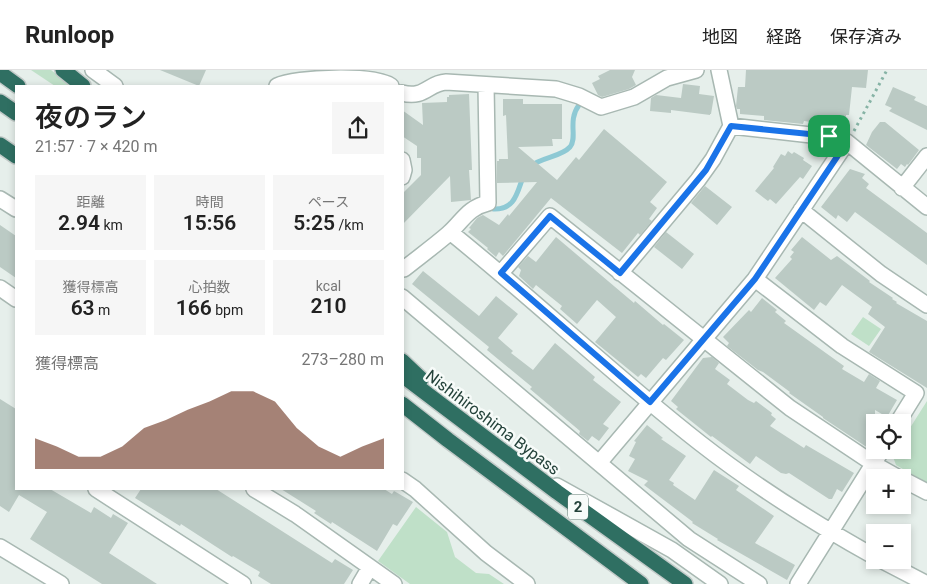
<!DOCTYPE html>
<html lang="ja">
<head>
<meta charset="utf-8">
<style>
	:root { --surface:#fff; --page:#f6f6f6; --text:#222; --muted:#767676; --line:#e0e0e0; --accent:#804e3d }
	body { margin:0; font-family:Roboto,"Noto Sans JP",sans-serif; background:var(--page); color:var(--text); height:100vh; display:flex; flex-direction:column; font-size:19px; white-space:nowrap }
	* { box-sizing:border-box; margin:0 }
	p { font-size:16px; color:var(--muted) }
	.icon { flex:none; width:28px; height:28px; fill:none; stroke:currentColor; stroke-width:2; stroke-linecap:round; stroke-linejoin:round }
	.map { position:relative; flex:1; overflow:hidden }
	.side { position:absolute; left:15px; top:15px; width:389px; height:405px; display:flex; flex-direction:column; background:var(--surface); border-radius:0px; box-shadow:0 2px 8px #0003 }
	.side>* { flex:none }
	.buttons { position:absolute; left:866px; top:344px; display:grid; gap:10px }
	.buttons a { display:grid; place-items:center; width:45px; height:45px; border-radius:0px; background:var(--surface); box-shadow:0 2px 8px #0003; font-size:25px }
	.pin { position:absolute; display:grid; place-items:center; width:42px; height:42px; color:#fff; margin:-21px; border-radius:10px; box-shadow:0 2px 8px #0006 }
	.round { display:grid; place-items:center; flex:none; width:52px; height:52px; border-radius:0px; background:var(--page) }
	.summary { display:flex; align-items:center; justify-content:space-between; height:85px; padding:0 20px }
	h1 { font-size:28px; font-weight:600; line-height:38px }
	.stats { display:grid; grid-template-columns:repeat(3,1fr); gap:8px; height:85px; padding:5px 20px }
	.stats div { display:grid; align-content:center; border-radius:0px; background:var(--page); text-align:center }
	.stats b { font-size:21px; font-weight:600 }
	.stats small { font-size:14px; font-weight:400 }
	.stats p { font-size:14px }
	.chart { height:140px; padding:10px 20px }
	.chart p { display:flex; justify-content:space-between }
	.chart svg { width:100%; height:90px; margin-top:5px; fill:var(--accent); opacity:.7 }
	header { display:flex; align-items:center; gap:30px; box-sizing:border-box; height:70px; padding:0 25px; background:var(--surface); border-bottom:1px solid var(--line) }
	header strong { font-size:24px }
	nav { display:flex; gap:28px; margin-inline-start:auto; font-size:18px }
	.map>svg:first-child { display:block }
	.green { fill:#bfe0c8 }
	.lines { fill:none; stroke-linecap:round; stroke-linejoin:round }
	.stream { stroke:#8ec9d4; stroke-width:5 }
	.building { fill:#bbcac4 }
	.minor-casing { stroke:#a8b8b2; stroke-width:18 }
	.highway-casing { stroke:#c2cac8; stroke-width:18 }
	.path { stroke:#86b3a5; stroke-width:3; stroke-dasharray:2.5 4; stroke-linecap:butt }
	.minor { stroke:#fff; stroke-width:15 }
	.highway { stroke:#2f6f62; stroke-width:15 }
	.route-casing { stroke:#fff; stroke-width:10 }
	.route { stroke:#1a73e8; stroke-width:6 }
	.labels { text-anchor:middle; stroke-width:5; stroke-linejoin:round; paint-order:stroke }
	.shield { fill:#f7fbf9; stroke:#637a73; stroke-width:1 }
	.shield-label { font-size:15px; font-weight:bold; fill:#24423a }
	.street-label { font-size:16px; fill:#24423a; stroke:#f7fbf9 }
</style>
</head>
<body>
<header>
<strong>Runloop</strong>
<nav><a>地図</a><a>経路</a><a>保存済み</a></nav>
</header>
<div class="map">
<svg width="927" height="514" viewBox="0 0 927 514">
	<rect width="100%" height="100%" fill="#e6efeb"/>
	<path class="green" d="M31,0H51L71,16H55Z
		M863,247L881,259L869,276L851,264Z
		M927,331V413L896,395L892,384L895,380H902L903,369Z
		M416,437L447,462L455,487L476,503L489,504L504,514H410L378,491Z"/>
	<g class="lines">
		<path class="stream" d="M531,96C542,87 561,87 570,77C578,67 567,51 579,35
			M493,139C515,140 517,123 523,107"/>
	</g>
	<path class="building" d="M160,0H206L199,16Z
		M610,0H635L632,7L636,15L629,19L602,27L598,25L592,13L600,9L598,6Z
		M746,0H868L866,18L852,17L849,45H846V52L839,51V56L804,51L803,54L764,50V46L740,44V39H737L736,36L738,17H745Z
		M683,14L700,16L699,24L714,26L711,44H710V45L671,40V43L650,41L651,28L656,25L681,28Z
		M893,17L916,27L914,30L927,36V60L889,41L892,38L885,35Z
		M469,24L472,100H469L471,130L451,132L450,106L402,155V124L421,105V88H417V76L402,66V40L423,55L422,33L447,32V27H449V25Z
		M503,29H523V34H562V69H552L553,76L518,77L557,110L576,87L579,90L604,59L667,112L650,132L657,138L649,149L652,151L640,165L638,163L622,183L551,128L503,186L499,182L496,187L487,179L488,178L468,162L471,159L469,158L477,148L483,145L499,155L508,144L509,146L537,112L497,113V91H499V89H508L506,45L503,46Z
		M880,52H885L919,80L908,95L907,94L905,97L901,94L897,99L866,75L872,62Z
		M788,81L792,84L794,82L804,88L803,90L812,96L803,109L800,107L776,134L770,129L768,131L755,121L774,98L773,97L781,84L785,86Z
		M850,99L865,104L862,108L869,114L866,118L927,163V195L855,142L847,152L838,145L836,149L821,137Z
		M705,116L732,137L717,155L691,133Z
		M0,155L16,166V208L0,197Z
		M666,162L694,184L682,199L654,177Z
		M556,167L634,233L635,231L663,255L664,254L684,270L666,290L663,288L646,308L641,304L638,307L595,272L616,247L597,230L577,254L560,239L562,236L536,215L533,219L519,206L521,200L518,197L528,186L536,192Z
		M802,167L831,190L837,186L870,211L869,212L893,228L892,229L897,232L896,233L927,251V318L869,282L885,257L868,244L872,237L842,215L826,236L820,232L814,240L775,208L792,189L790,187L794,182L791,180Z
		M423,201L479,246L496,226L518,244L498,268L513,281L511,283L533,300L555,273L595,307L593,310L621,332L603,354L609,358L599,371L592,366L588,371L579,364L580,361L530,319L532,317L487,280L489,277L412,214Z
		M762,228L777,240L775,242L786,251L784,253L844,296L842,299L864,312L869,304L880,311L876,318L897,330L887,347L875,340V367L868,378L823,348V347L789,323L790,322L763,302L758,300L727,276L729,273L723,267L749,240L751,242Z
		M712,287L719,293L715,299L730,310L727,314L748,330L754,333L756,331L772,343L771,345L776,349L770,356L804,378L806,375L854,403L842,422L837,419L832,429H829L789,403L786,404L781,403L756,386L750,394L712,366L711,367L676,339L678,337L671,331L703,288Z
		M0,329L16,339V419H50L91,443L94,437L111,448L113,444L128,453L109,483L157,514H102L30,469L47,442L19,425L9,442L0,436Z
		M647,355L663,368L661,369L686,386L669,410L674,413L673,415L695,430L714,400L739,416L736,420L774,446L755,473L795,495L787,510L717,470L718,469L692,453L693,452L644,415L648,411L628,401L635,389L629,386L636,372L634,371Z
		M141,419H216L332,493L335,489L353,500L344,514H271L258,506L260,502L233,486L232,487L181,454L180,456L135,428Z
		M281,419H384L392,424L394,421L413,432L397,456L393,454L377,481L332,452L331,454L314,443L316,441Z"/>
	<g class="lines">
		<g class="minor-casing">
			<path id="minor" d="M93,0L115,16
				M277,16C296,7 374,4 391,16
				M402,23C425,29 428,13 446,12L556,19L579,26L601,37L634,27L667,8L696,0
				M731,56L829,67L847,72L927,137
				M402,90L404,100L402,107
				M902,118L927,86
				M0,129L16,139
				M801,140L881,204L927,235
				M450,162C535,230 614,306 700,373C755,416 814,453 875,487
				M402,197L404,199C419,187 434,176 448,164C463,151 467,138 488,133L486,15
				M501,203L550,146L790,338L874,394L899,408
				M620,203L698,110L713,89L731,56L719,0
				M755,209L842,276L916,323L898,352
				M0,218L16,229
				M402,227L689,469L759,514
				M599,393L755,209L847,72
				M902,409L927,422
				M402,410L415,419L486,483L527,514
				M557,416L672,480L720,514
				M96,419L243,514
				M254,419L295,444L394,514
				M0,477L61,514
				M881,490L927,514
				M360,514L370,497
				M798,514L882,380"/>
		</g>
		<g class="highway-casing">
			<path id="highway" d="M63,0L83,16
				M0,3L18,16
				M0,32L16,43
				M0,75L16,86
				M402,291L421,309
				M402,305L557,422L685,514
				M402,334L448,370L641,514"/>
		</g>
		<path class="path" d="M854,61L887,0"/>
		<use href="#minor" class="minor"/>
		<use href="#highway" class="highway"/>
	</g>
	<g class="lines">
		<g class="route-casing">
			<path id="route" d="M731,56L829,66L847,72L755,209L650,332L501,203L550,146L620,203L706,100Z"/>
		</g>
		<use href="#route" class="route"/>
	</g>
	<g class="labels">
		<rect class="shield" x="568" y="424.5" width="20" height="25" rx="4"/>
		<g class="shield-label">
			<text x="578" y="442">2</text>
		</g>
		<g class="street-label">
			<text transform="translate(493 352) rotate(37)" y="6">Nishihiroshima Bypass</text>
		</g>
	</g>
</svg>
<div class="buttons">
<a><svg class="icon" aria-label="locate" viewBox="0 0 24 24"><circle cx="12" cy="12" r="6"/><path d="M12 2v4M12 18v4M2 12h4M18 12h4"/></svg></a>
<a>+</a>
<a>−</a>
</div>
<div class="pin" style="left:829px;top:66px;background:#1e9e55"><svg class="icon" aria-label="arrive" viewBox="0 0 24 24"><path d="M6 21V4h12l-3 4 3 4H6"/></svg></div>
<section class="side">
<div class="summary"><div><h1>夜のラン</h1><p>21:57 · 7 × 420 m</p></div><a class="round"><svg class="icon" aria-label="share" viewBox="0 0 24 24"><path d="M12 15V3M7 8l5-5 5 5M5 13v7h14v-7"/></svg></a></div>
<div class="stats">
<div><p>距離</p><b>2.94<small> km</small></b></div>
<div><p>時間</p><b>15:56</b></div>
<div><p>ペース</p><b>5:25<small> /km</small></b></div>
</div>
<div class="stats">
<div><p>獲得標高</p><b>63<small> m</small></b></div>
<div><p>心拍数</p><b>166<small> bpm</small></b></div>
<div><p>kcal</p><b>210</b></div>
</div>
<div class="chart"><p><span>獲得標高</span>273–280 m</p>
<svg viewBox="0 0 160 44" preserveAspectRatio="none"><path d="M0 44V29L10 33L20 38L30 38L40 33L50 24L60 20L70 15L80 11L90 6L100 6L110 11L120 24L130 33L140 38L150 33L160 29V44z"/></svg>
</div>
</section>
</div>
</body>
</html>
